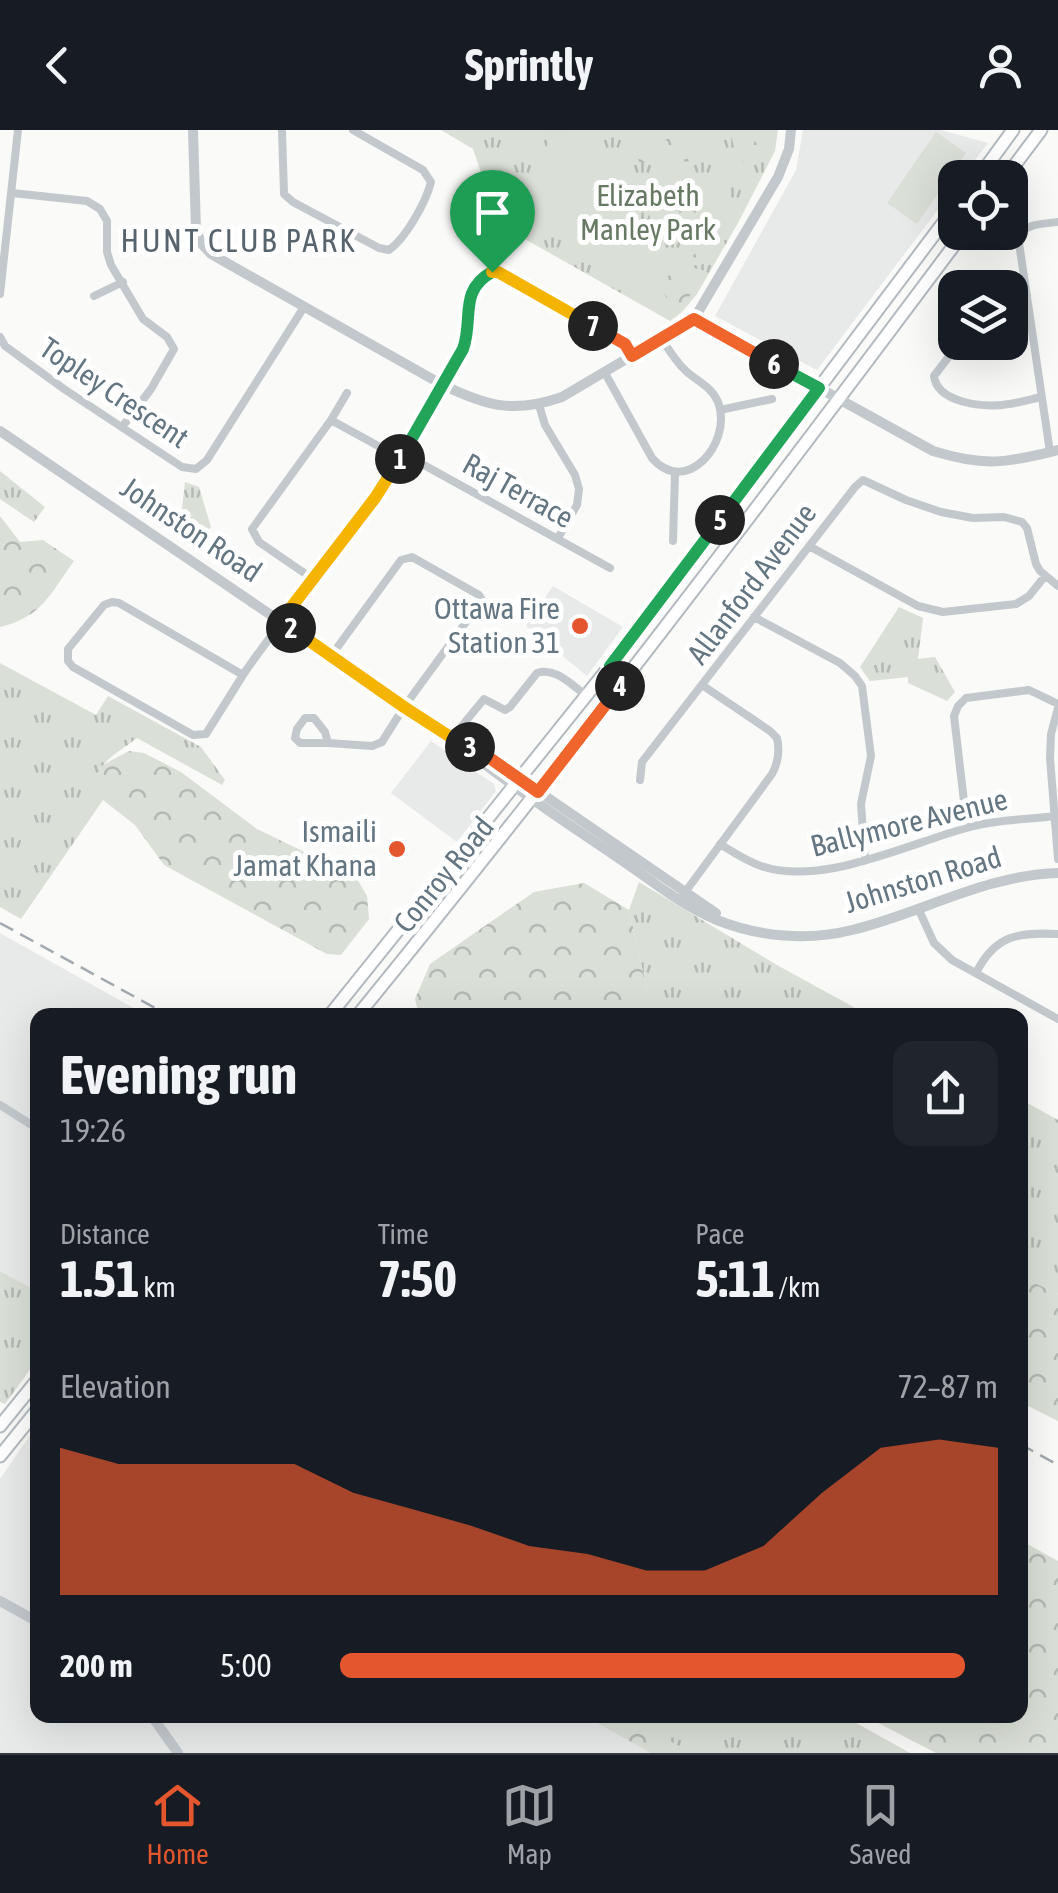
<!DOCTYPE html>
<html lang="en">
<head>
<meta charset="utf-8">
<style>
	:root { --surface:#171b24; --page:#20242c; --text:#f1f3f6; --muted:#9ea1a6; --line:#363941; --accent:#e4572e }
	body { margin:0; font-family:"Asap Condensed",sans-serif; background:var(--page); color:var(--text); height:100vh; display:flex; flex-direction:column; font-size:38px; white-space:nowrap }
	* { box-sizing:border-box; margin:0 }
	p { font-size:32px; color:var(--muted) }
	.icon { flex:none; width:55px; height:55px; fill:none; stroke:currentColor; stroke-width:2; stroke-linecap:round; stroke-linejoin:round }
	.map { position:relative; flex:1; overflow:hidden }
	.sheet { position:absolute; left:30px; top:878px; width:998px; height:715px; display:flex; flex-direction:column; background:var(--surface); border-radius:20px; box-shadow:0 10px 40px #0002 }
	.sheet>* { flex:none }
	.controls { position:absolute; left:938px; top:30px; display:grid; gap:20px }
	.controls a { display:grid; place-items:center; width:90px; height:90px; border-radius:20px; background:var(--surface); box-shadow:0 10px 40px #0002; font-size:50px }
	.pin { position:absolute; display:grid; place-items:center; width:85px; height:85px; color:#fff; margin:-102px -42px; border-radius:50% 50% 50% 0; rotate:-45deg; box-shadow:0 0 10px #0007 }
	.pin .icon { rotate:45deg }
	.km { position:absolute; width:50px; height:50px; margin:-25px; border-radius:50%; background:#222; color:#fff; font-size:28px; line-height:50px; text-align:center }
	.round { display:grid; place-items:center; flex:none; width:105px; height:105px; border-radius:20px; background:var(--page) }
	.headline { display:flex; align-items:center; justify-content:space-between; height:170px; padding:0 30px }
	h1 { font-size:55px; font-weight:700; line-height:75px }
	.metrics { display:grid; grid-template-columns:repeat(3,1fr); gap:15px; height:170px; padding:10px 30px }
	.metrics div { display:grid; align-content:center }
	.metrics b { font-size:50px; font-weight:700 }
	.metrics small { font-size:28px; font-weight:400 }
	.metrics p { font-size:28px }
	.chart { height:280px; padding:20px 30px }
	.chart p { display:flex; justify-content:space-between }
	.chart svg { width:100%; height:180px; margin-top:10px; fill:var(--accent); opacity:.7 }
	ul { padding:0 30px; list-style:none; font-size:32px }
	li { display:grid; grid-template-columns:160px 120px 1fr; align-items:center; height:75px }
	li i { height:25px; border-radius:12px; background:var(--accent) }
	header { display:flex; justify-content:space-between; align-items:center; height:130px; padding:0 30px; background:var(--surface); font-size:45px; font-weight:700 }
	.menu { display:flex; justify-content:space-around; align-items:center; height:140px; border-top:2px solid var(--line); background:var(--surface); font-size:28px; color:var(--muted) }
	.menu a { display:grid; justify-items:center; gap:5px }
	.menu .selected { color:var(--accent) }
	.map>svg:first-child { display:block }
	.built { fill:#e8e9e9 }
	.grass { fill:url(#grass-tufts) }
	.forest { fill:url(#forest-crowns) }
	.pitch { fill:#dadfd7 }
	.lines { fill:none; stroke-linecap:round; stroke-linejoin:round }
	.secondary-casing { stroke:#b3babf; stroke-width:15 }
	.minor { stroke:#c3c8cc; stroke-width:8 }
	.tertiary { stroke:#c3c8cc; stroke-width:10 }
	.secondary { stroke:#fff; stroke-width:11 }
	.rail { stroke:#a2aab0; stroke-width:2.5; stroke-dasharray:15 8; stroke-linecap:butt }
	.split-1-casing { stroke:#fff; stroke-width:20 }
	.split-2-casing { stroke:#fff; stroke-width:20 }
	.split-3-casing { stroke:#fff; stroke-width:20 }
	.split-4-casing { stroke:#fff; stroke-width:20 }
	.split-5-casing { stroke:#fff; stroke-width:20 }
	.split-6-casing { stroke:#fff; stroke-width:20 }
	.split-7-casing { stroke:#fff; stroke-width:20 }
	.split-8-casing { stroke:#fff; stroke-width:20 }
	.split-1 { stroke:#22a559; stroke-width:12 }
	.split-2 { stroke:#f5b400; stroke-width:12 }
	.split-3 { stroke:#f5b400; stroke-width:12 }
	.split-4 { stroke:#f0652b; stroke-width:12 }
	.split-5 { stroke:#22a559; stroke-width:12 }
	.split-6 { stroke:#22a559; stroke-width:12 }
	.split-7 { stroke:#f0652b; stroke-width:12 }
	.split-8 { stroke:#f5b400; stroke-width:12 }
	.poi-dot { fill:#e4572e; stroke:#fff; stroke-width:4 }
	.labels { text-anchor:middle; stroke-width:10; stroke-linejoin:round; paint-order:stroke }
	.park-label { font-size:30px; fill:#687a64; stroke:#fff }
	.street-label { font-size:30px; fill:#657683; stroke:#fff }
	.poi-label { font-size:30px; fill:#657683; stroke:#fff; text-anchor:end }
	.neighbourhood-label { font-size:32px; letter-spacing:2.5px; fill:#57646e; stroke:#fff }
</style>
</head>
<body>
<header><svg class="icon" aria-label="back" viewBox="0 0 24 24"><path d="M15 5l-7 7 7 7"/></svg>Sprintly<svg class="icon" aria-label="person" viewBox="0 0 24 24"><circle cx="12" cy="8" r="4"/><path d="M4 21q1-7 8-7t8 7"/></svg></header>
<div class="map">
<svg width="1058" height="1623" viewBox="0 0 1058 1623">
	<defs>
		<pattern id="grass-tufts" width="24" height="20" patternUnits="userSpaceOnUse" patternTransform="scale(2.5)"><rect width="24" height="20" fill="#dadfd7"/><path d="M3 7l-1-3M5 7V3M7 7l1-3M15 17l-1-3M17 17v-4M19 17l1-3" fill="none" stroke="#b4b9b4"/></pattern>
		<pattern id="forest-crowns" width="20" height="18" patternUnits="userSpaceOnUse" patternTransform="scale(2.5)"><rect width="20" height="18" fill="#dadfd7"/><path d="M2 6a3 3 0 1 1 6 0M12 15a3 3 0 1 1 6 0" fill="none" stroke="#b4b9b4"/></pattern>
	</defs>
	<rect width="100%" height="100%" fill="#fafaf8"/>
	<path class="built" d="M803,0H941L988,13L962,47L955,48V57L817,240L715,186L796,40Z
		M553,456L623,497L587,546L526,496Z
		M431,611L494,654L496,661L457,712L391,663Z
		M0,803L146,885H38L37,1162L0,1141Z
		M37,1295L38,1585H593L659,1623H0V1349Z"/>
	<path class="grass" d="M441,0H778L775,21L738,93L697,164L682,182L670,191L470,78L485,54L473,19Z
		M0,341L45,377L34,392L0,369Z
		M185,352L199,357L211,397L197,417L179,405Z
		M899,477L923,488L918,529L935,527L955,562L947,571L908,553V547L870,551L860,537Z
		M0,533L96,585L108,566L201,617L225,650L222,655L137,608C113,627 87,635 103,670L21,789L0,777Z
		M639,752L777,835L868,885H656L652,882L629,780Z
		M1020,969L1058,990V1164L1020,1146Z
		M0,1141L38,1162L37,1230L5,1274L0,1272Z
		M587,1585H842L910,1623H656Z"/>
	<path class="forest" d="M731,0H750L755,12L764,17L763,23L757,25L753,35L750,36C736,28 732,14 731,0Z
		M683,4L687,9L683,17L691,37H688L681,25L652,34L639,32L638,28C649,17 668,7 683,4Z
		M725,59L731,65L727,78L721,86L718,100L701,109L680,110L666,94L650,88L649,84L665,72L690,63H694L695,75L711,77L716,63Z
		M698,122H701L706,131L705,134L695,135L693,138L706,141L702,150L681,177L672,178L667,174V167L661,157L663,147L680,143V133Z
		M0,386L20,412L43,410L74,431C50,464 42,487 0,497Z
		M129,621L144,623L181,642L257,699L356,747L367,766L369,789L341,825L327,824L164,735L135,695L103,670L96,655L101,636Z
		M584,753L629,780L652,881L656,885H419L415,869L430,834L534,762Z
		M1020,1146L1058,1164V1291L1020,1272Z
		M1020,1410L1058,1431V1623H936L863,1585H1020Z
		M583,1585H623L692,1623H651Z"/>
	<path class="pitch" d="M552,0H559L631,39L580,119L556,97L543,68L540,36Z
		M936,2L966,23L917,94L887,73Z
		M603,98L656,131L639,158L586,126Z"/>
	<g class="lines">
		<g class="secondary-casing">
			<path id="secondary" d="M978,48L1013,0
				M1005,48L1041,0
				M330,885L610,536L955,77
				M358,885C567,629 766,367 964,102
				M0,1296L38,1249
				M0,1326L38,1279"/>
		</g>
		<path class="minor" d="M282,0L284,64L293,72L379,118L389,120C406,108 426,72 431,52L423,40L353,0
			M12,63L87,71L100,79L107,91V122L111,135L143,189L167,207L174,219L151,259L122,297
			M0,164L18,0
			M94,166L123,152
			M1010,167L1027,165
			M0,207L5,216L64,259L182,337L196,339L207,330L304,177
			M960,212L934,246C937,272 980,277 1002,275C1015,274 1028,270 1041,267
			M605,243L652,328C686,367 731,314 719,275C714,258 698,252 686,241C676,232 669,220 662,209
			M539,275L545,295L575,345L579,359L577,375L558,408
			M720,280L772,269
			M331,290L400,328
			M1050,322L1018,106C1027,93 1043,94 1058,92
			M404,324L610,438
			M673,411L675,343
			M809,416L918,476L943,482L1016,474L1029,466L1045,446
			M313,449L259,412L252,399L331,290L347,263
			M112,472L119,473L243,545L206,604L193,605L73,537L68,531V519L104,475Z
			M754,487L840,533L855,546L862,556L871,626L861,674L865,729
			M243,545C285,483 335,427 377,365C408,318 433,267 463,219C465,215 468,207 469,203C471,181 463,142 498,142L625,214L632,226
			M1058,578L1051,604L1050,628L1058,729
			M452,608L484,569L505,580L510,577L537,543C556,537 571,555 586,565
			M328,613H300L295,608L297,599L305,588H314L325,602L328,613L372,616L382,612L404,577L482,470L479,465L412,427L401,430L331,526
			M640,650L642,632L855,357L863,350L906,370L941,382L973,388L1004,387L1022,392L1027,398L1036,434L1040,441L1058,456
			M967,697L954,586L958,576L966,568L1029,560L1058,574
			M720,714C733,722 746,731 761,736C823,757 909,713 970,697C998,689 1026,690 1054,686
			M683,765L772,644C778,633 780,621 777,608L770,601L702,555
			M918,778L934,813L952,830L1058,889
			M976,843C995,805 1018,802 1058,804
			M0,975L38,999"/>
		<path class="tertiary" d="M193,0L196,100L201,113L211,124L441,254C486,276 513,284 562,267L694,189L778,47L789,19L791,0
			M694,189L933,321C985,337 1006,333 1058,320
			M0,301L452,608C505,652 563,691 620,729C651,750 682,776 717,790C759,807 808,811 852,800C922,783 985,745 1058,743
			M469,617L484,624L716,783
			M0,1471L38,1492
			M151,1585L178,1623"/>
		<use href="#secondary" class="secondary"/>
		<path class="rail" d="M0,793L168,885
			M1020,1314L1058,1335"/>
	</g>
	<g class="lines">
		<g class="split-1-casing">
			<path id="split-1" d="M400,329L463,219C474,189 458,161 492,142"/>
		</g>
		<g class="split-2-casing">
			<path id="split-2" d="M291,498L280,492L375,368L400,329"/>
		</g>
		<g class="split-3-casing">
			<path id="split-3" d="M291,498L404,577L452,608L470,617"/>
		</g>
		<g class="split-4-casing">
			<path id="split-4" d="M470,617L484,624L538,662L620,556"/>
		</g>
		<g class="split-5-casing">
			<path id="split-5" d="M620,556L627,548L610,536L720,390"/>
		</g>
		<g class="split-6-casing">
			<path id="split-6" d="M720,390L819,258L774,234"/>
		</g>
		<g class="split-7-casing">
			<path id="split-7" d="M593,196L625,214L632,226L694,189L774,234"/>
		</g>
		<g class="split-8-casing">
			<path id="split-8" d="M492,142H498L593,196"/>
		</g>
		<use href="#split-1" class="split-1"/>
		<use href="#split-2" class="split-2"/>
		<use href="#split-3" class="split-3"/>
		<use href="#split-4" class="split-4"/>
		<use href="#split-5" class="split-5"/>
		<use href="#split-6" class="split-6"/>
		<use href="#split-7" class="split-7"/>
		<use href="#split-8" class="split-8"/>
	</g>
	<g class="poi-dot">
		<circle cx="580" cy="496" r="10"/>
		<circle cx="397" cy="719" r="10"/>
	</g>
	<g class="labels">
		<g class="park-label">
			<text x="648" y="76">Elizabeth<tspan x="648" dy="34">Manley Park</tspan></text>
		</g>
		<g class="street-label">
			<text transform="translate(114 263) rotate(34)" y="10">Topley Crescent</text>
			<text transform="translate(518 361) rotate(29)" y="10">Raj Terrace</text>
			<text transform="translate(191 400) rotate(34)" y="10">Johnston Road</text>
			<text transform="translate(752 454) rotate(-53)" y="10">Allanford Avenue</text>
			<text transform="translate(909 693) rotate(-14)" y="10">Ballymore Avenue</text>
			<text transform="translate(444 745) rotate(-51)" y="10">Conroy Road</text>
			<text transform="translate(923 750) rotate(-17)" y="10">Johnston Road</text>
		</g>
		<g class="poi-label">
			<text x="560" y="489">Ottawa Fire<tspan x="560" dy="34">Station 31</tspan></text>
			<text x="377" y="712">Ismaili<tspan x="377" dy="34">Jamat Khana</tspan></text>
		</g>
		<g class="neighbourhood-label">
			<text x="239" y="122">HUNT CLUB PARK</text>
		</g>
	</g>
</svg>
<div class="controls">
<a><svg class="icon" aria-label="locate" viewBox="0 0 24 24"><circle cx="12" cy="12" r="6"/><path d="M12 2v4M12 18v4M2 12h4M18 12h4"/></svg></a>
<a><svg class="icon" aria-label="layers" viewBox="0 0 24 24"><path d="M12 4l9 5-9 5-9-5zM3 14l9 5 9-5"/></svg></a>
</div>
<div class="pin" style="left:492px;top:142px;background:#1e9e55"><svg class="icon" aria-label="arrive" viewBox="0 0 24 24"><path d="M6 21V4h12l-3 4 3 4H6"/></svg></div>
<b class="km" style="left:400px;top:329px">1</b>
<b class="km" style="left:291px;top:498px">2</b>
<b class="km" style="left:470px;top:617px">3</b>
<b class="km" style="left:620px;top:556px">4</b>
<b class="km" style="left:720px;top:390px">5</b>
<b class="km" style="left:774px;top:234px">6</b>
<b class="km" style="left:593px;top:196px">7</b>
<section class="sheet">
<div class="headline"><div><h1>Evening run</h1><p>19:26</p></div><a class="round"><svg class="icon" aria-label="share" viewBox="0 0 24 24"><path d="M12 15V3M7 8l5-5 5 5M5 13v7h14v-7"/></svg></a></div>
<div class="metrics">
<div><p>Distance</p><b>1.51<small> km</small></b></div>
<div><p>Time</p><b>7:50</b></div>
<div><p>Pace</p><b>5:11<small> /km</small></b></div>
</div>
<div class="chart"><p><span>Elevation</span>72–87 m</p>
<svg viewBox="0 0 160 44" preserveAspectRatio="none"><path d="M0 44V8L10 12L20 12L30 12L40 12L50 19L60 23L70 27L80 32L90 34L100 38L110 38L120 32L130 19L140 8L150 6L160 8V44z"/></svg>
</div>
<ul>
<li><b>200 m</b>5:00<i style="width:95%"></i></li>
</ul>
</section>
</div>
<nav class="menu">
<a class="selected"><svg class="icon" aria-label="home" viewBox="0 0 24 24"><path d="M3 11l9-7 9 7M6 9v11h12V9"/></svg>Home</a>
<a><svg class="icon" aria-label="map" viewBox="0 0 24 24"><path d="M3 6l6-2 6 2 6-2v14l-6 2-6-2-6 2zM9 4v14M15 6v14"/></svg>Map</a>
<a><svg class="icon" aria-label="saved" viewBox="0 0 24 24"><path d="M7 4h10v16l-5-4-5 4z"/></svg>Saved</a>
</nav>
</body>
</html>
